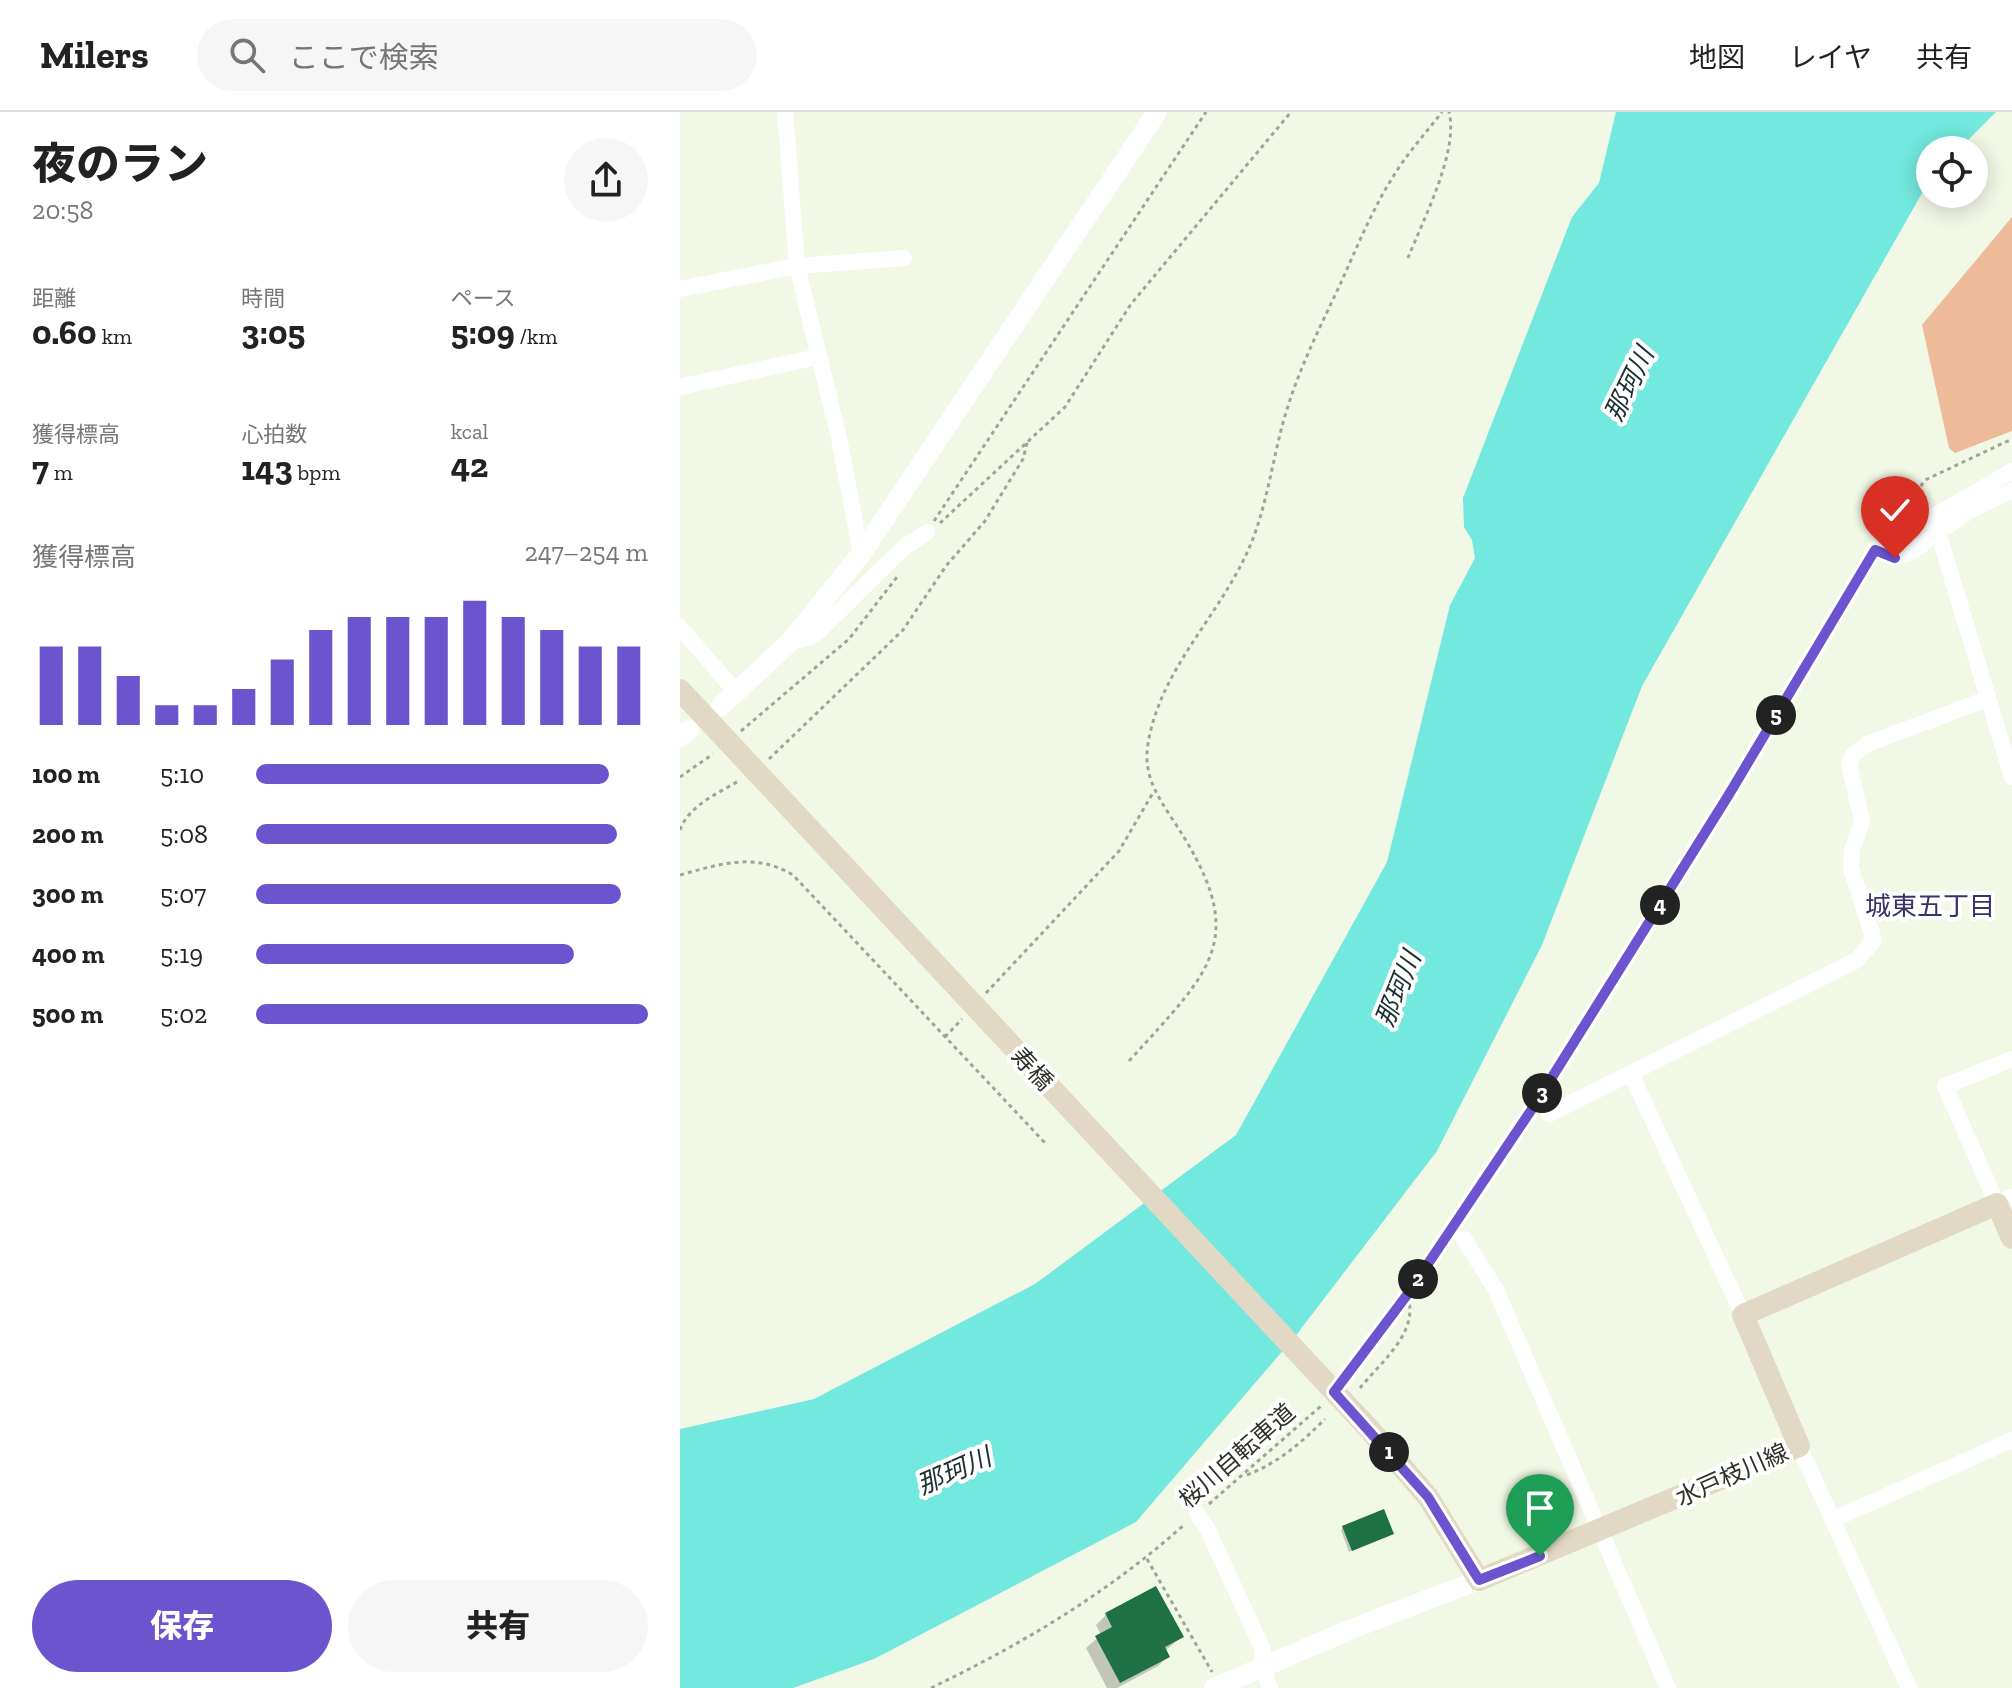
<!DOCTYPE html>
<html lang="ja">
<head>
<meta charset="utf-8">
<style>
	:root { --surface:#fff; --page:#f6f6f6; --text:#222; --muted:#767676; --line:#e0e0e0; --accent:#6c54ce }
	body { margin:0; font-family:"Zilla Slab","Noto Sans JP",serif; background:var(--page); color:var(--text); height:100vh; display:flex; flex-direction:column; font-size:30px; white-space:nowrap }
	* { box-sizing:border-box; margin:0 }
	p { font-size:26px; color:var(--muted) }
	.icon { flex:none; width:44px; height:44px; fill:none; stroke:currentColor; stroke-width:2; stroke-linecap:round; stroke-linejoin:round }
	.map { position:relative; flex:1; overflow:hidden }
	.panel { display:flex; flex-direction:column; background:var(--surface); width:680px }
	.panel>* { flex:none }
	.fabs { position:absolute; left:1236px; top:24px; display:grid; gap:16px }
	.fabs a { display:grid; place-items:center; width:72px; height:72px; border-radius:50%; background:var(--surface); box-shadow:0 4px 20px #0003; font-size:40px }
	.pin { position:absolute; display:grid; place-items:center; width:68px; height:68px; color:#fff; margin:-82px -34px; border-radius:50% 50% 50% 0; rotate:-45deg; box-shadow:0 0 8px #0007 }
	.pin .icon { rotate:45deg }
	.km { position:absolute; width:40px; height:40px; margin:-20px; border-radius:50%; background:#222; color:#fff; font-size:22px; line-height:40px; text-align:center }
	.round { display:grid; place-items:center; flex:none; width:84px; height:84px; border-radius:42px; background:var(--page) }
	.overview { display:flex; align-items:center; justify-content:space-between; height:136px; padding:0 32px }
	h1 { font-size:44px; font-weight:800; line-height:60px }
	.stats { display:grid; grid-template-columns:repeat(3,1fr); gap:12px; height:136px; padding:8px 32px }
	.stats div { display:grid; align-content:center }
	.stats b { font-size:34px; font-weight:800 }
	.stats small { font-size:22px; font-weight:400 }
	.stats p { font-size:22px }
	.chart { height:224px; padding:16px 32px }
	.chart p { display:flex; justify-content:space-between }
	.chart svg { width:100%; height:144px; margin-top:8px; stroke:var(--accent); stroke-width:6 }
	.primary-button { display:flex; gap:16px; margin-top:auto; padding:16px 32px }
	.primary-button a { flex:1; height:92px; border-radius:48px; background:var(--accent); color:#fff; font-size:32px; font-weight:800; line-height:92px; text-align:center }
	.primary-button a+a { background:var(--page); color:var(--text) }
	ul { padding:0 32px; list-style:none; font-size:26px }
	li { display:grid; grid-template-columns:128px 96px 1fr; align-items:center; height:60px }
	li i { height:20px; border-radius:10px; background:var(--accent) }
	header { display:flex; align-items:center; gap:48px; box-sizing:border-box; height:112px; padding:0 40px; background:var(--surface); border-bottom:2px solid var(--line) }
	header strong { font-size:38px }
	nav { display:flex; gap:44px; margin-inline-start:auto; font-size:28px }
	.search { width:560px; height:72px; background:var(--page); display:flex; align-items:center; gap:20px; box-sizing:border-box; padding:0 28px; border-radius:44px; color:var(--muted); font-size:30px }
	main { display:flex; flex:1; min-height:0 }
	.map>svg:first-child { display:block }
	.green { fill:#edbb99 }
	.water { fill:#73e8de }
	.shadow { fill:#0003 }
	.building { fill:#1d7144 }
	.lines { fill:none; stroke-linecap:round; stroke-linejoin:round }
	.path { stroke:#a0a497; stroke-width:3; stroke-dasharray:4 4; stroke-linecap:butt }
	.minor { stroke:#fff; stroke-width:16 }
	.tertiary { stroke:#fff; stroke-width:20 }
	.secondary { stroke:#e2d9c4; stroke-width:22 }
	.route-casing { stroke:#fff; stroke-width:16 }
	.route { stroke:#6c54ce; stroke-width:10 }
	.labels { text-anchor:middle; stroke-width:8; stroke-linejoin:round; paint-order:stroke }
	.street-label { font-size:24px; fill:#2f312a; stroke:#fff }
	.water-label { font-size:26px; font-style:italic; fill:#1b312f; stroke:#fff }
	.neighbourhood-label { font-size:26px; fill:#3a306c; stroke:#fff }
</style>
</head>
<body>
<header>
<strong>Milers</strong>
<div class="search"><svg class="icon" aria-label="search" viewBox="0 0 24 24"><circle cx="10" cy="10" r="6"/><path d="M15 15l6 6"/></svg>ここで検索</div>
<nav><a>地図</a><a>レイヤ</a><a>共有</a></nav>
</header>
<main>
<section class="panel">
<div class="overview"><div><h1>夜のラン</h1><p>20:58</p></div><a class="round"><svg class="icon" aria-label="share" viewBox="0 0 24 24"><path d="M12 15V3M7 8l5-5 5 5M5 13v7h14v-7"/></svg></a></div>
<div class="stats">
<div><p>距離</p><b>0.60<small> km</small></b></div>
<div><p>時間</p><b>3:05</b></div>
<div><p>ペース</p><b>5:09<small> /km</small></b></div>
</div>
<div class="stats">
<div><p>獲得標高</p><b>7<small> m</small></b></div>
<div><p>心拍数</p><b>143<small> bpm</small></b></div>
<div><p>kcal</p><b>42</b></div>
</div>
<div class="chart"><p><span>獲得標高</span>247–254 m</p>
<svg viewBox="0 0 160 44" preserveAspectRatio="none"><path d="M5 44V20M15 44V20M25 44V29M35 44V38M45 44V38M55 44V33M65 44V24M75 44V15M85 44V11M95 44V11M105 44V11M115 44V6M125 44V11M135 44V15M145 44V20M155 44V20"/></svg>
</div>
<ul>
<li><b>100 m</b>5:10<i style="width:90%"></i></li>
<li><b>200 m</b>5:08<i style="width:92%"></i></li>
<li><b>300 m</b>5:07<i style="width:93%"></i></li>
<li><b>400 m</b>5:19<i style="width:81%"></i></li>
<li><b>500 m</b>5:02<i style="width:100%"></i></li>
</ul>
<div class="primary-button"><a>保存</a><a>共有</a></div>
</section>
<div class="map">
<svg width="1332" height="1576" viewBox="0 0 1332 1576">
	<rect width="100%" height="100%" fill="#f2f8e6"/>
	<path class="green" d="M1332,105V319L1275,341L1269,336L1242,213Z"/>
	<path class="water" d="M936,0H1316L1278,38H1250V67L962,574L862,833L757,1039L617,1222L456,1410L194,1547L113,1576H0V1317L134,1287L355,1172L556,1023L707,750L770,493L795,446L792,428L784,415L783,386L892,105L919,71Z"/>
	<path class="shadow" d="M663,1415L712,1422L669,1440L661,1418Z
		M426,1503L501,1525L485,1539L488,1544L478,1554L437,1576H427L406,1536L421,1523L416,1513Z"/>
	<path class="building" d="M704,1397L714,1422L672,1439L662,1414Z
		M476,1474L504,1525L485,1535L490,1545L440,1571L415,1524L432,1515L425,1501Z"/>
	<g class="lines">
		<path class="path" d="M728,146C743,108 779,39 769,0
			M1218,407L1245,368L1332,327
			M254,409L526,0
			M260,411L385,295L451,192L611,0
			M61,619L169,527L217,465
			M89,647L223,518L266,454L305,409L343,347L348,327
			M0,665L33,642
			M0,718C9,693 39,681 60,668
			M0,763C40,752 75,740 113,763L366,1032
			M306,881L439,739L474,679
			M265,925L282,907
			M449,949C535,854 572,826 491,705C476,682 463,661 468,632C479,561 535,508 565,445C588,398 592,343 608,294C621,253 640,215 658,177C675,140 690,102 711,68C725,44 745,22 762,0
			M774,1115L1048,684L1189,449
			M665,1268L770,1121
			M680,1276C701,1250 741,1219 727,1183
			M567,1363C598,1351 621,1331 645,1307
			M529,1392L641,1294
			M467,1447L532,1560
			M251,1576C344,1531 428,1481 505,1412"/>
		<path class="minor" d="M105,0L117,154L159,326L181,442
			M0,177L117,154L224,146
			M0,275L137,245
			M1258,420L1291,398L1332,379
			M1195,438C1227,450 1233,439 1258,420L1332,665
			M1195,438L1332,359
			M0,515L56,580
			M110,530L128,526L139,519L223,436L247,420
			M1332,947L1265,974L1317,1092L1332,1085
			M951,962L1063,1203
			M869,1002L1177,848L1194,828L1171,756L1172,738L1182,709L1169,652L1173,643L1187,632L1307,587
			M784,1127L816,1178L988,1576
			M1119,1334L1229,1576
			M517,1402L527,1416L583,1538L582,1555L590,1576
			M1154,1407L1332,1328"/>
		<path class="tertiary" d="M40,595L110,530L181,442L477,0
			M0,625L9,618
			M534,1576L669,1518L799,1468"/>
		<path class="secondary" d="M0,578L691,1319L748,1385L799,1468L1119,1334L1063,1203L1317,1092L1332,1126"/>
	</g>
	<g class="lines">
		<g class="route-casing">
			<path id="route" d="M860,1444L799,1468L748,1385L654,1280L727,1183L854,994L1048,684L1195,438L1215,446"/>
		</g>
		<use href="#route" class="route"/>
	</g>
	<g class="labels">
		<g class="street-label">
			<text transform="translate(352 957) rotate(47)" y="8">寿橋</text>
			<text transform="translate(557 1344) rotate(-41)" y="8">桜川自転車道</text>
			<text transform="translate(1052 1363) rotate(-24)" y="8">水戸枝川線</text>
		</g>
		<g class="water-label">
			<text transform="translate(949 272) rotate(-64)" y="9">那珂川</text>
			<text transform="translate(718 877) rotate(-68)" y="9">那珂川</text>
			<text transform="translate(274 1359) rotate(-24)" y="9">那珂川</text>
		</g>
		<g class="neighbourhood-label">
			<text x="1250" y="803">城東五丁目</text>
		</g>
	</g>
</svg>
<div class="fabs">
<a><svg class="icon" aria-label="locate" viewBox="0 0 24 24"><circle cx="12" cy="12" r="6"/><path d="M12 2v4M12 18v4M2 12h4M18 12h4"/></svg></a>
</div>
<div class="pin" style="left:860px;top:1444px;background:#1e9e55"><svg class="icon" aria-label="arrive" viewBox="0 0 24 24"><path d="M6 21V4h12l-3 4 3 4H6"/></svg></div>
<div class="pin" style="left:1215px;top:446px;background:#d93025"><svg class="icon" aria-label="check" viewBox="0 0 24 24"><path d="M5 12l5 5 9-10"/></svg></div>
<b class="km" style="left:709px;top:1340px">1</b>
<b class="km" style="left:738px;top:1167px">2</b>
<b class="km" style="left:862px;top:981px">3</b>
<b class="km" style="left:980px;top:793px">4</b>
<b class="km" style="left:1096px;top:603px">5</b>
</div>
</main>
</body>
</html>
